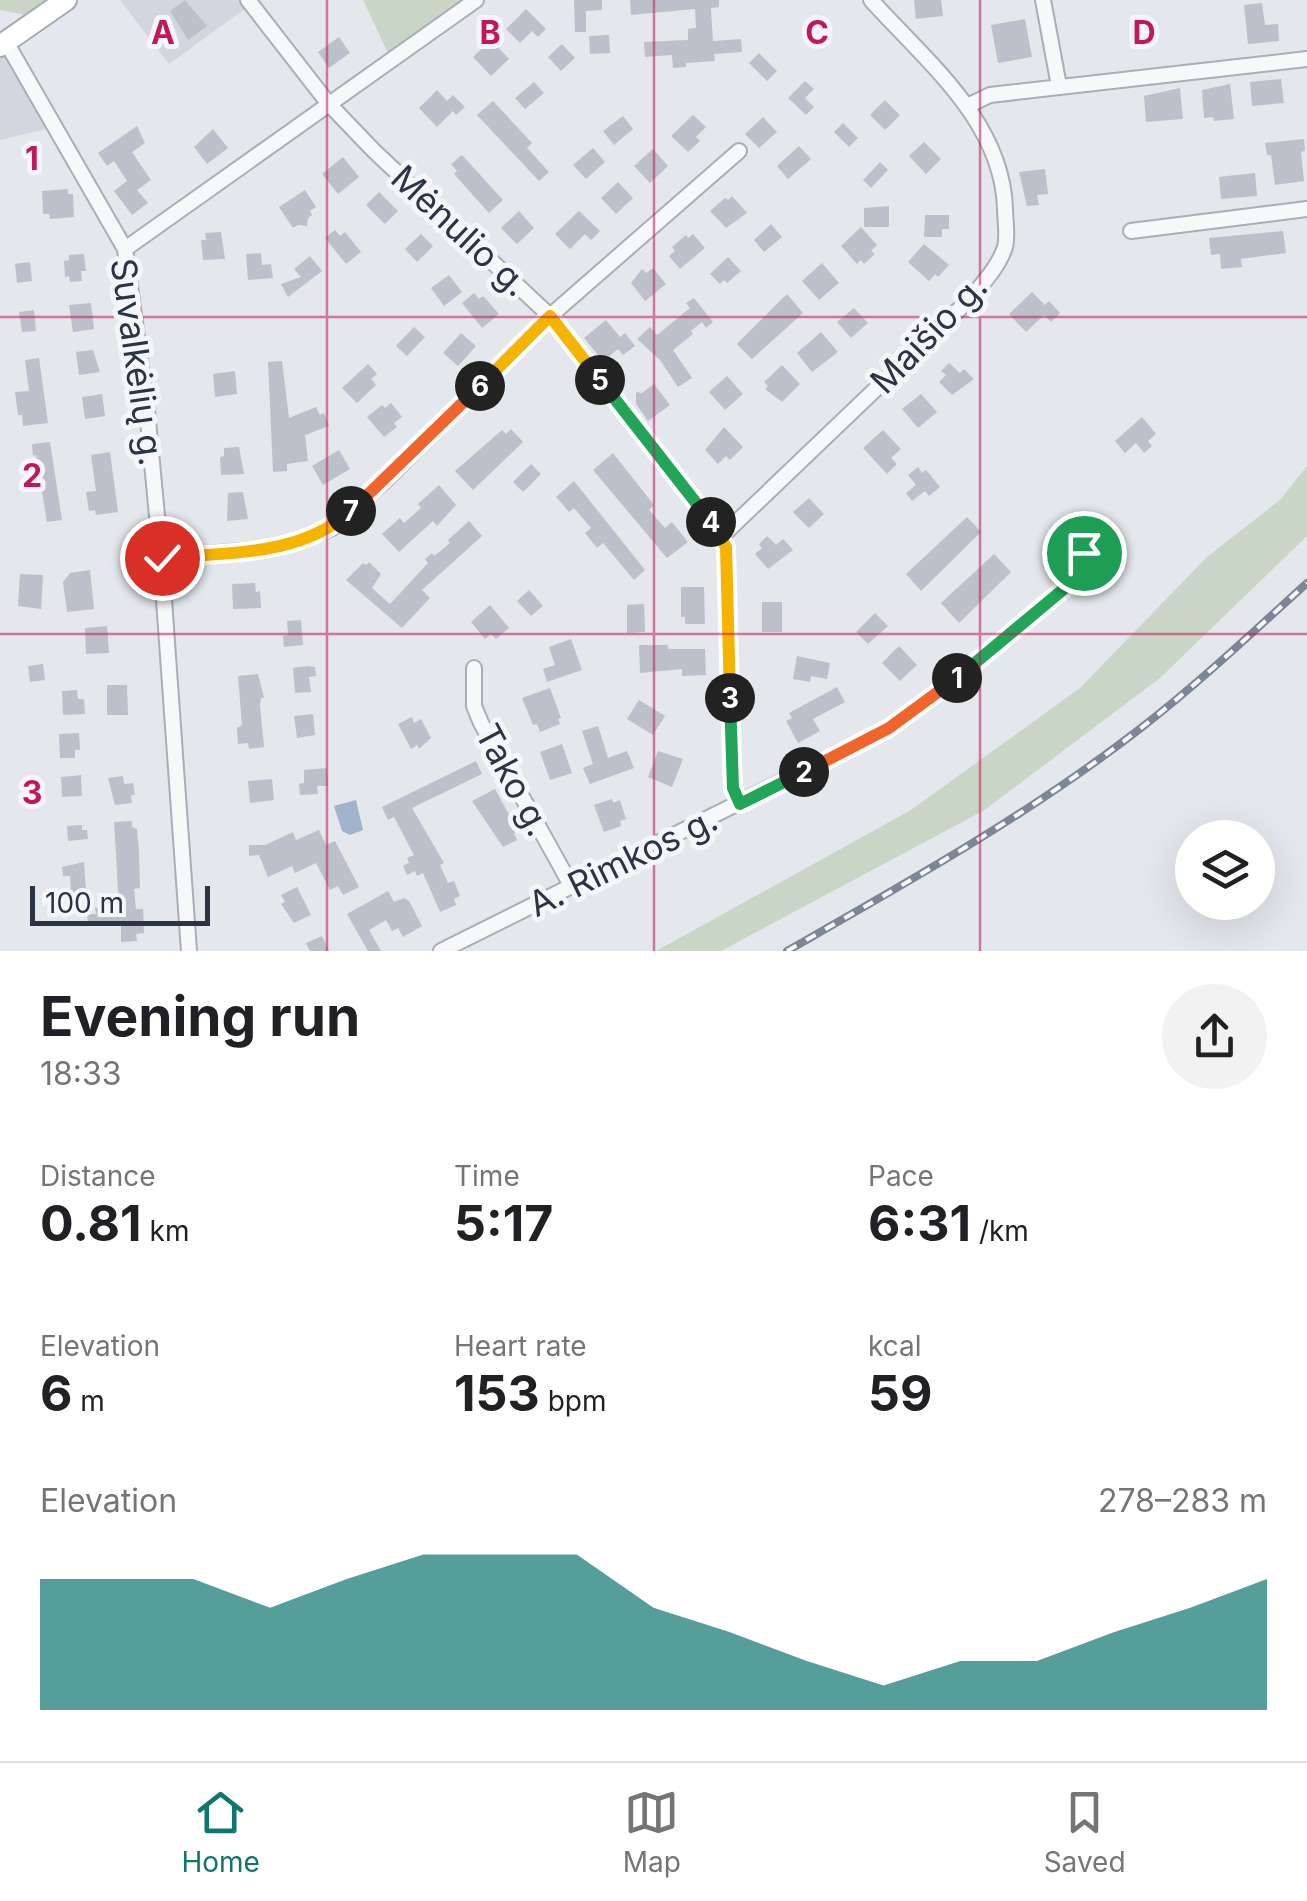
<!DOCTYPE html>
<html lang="en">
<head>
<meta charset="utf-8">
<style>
	:root { --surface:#fff; --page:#f2f2f2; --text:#202124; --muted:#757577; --line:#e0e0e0; --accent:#0f766e }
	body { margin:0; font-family:Inter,sans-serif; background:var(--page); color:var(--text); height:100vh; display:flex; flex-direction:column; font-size:38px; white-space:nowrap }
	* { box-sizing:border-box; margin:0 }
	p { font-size:32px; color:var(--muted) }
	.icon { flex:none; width:55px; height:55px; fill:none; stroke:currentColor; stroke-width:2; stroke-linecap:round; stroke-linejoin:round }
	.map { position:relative; height:951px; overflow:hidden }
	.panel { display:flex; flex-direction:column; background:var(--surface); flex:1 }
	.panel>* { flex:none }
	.fabs { position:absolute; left:1175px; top:820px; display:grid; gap:20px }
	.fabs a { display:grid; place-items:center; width:100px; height:100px; border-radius:50%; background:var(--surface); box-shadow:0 10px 40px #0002; font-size:50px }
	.scale { position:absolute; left:30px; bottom:25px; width:180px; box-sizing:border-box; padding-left:10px; border:5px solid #2b3445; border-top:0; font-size:28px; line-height:35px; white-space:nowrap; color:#2b3445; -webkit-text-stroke:8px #f4f6f9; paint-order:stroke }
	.pin { position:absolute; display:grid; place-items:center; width:85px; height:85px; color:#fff; margin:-42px; border:5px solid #fff; border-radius:50%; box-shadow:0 2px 10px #0007 }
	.km { position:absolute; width:50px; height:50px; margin:-25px; border-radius:50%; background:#222; color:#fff; font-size:28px; line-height:50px; text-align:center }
	.round { display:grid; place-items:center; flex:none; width:105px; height:105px; border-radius:52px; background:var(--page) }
	.headline { display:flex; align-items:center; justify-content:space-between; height:170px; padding:0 40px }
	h1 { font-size:55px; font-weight:700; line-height:75px }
	.metrics { display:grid; grid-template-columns:repeat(3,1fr); gap:15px; height:170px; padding:10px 40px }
	.metrics div { display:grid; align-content:center }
	.metrics b { font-size:50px; font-weight:700 }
	.metrics small { font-size:28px; font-weight:400 }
	.metrics p { font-size:28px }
	.chart { height:280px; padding:20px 40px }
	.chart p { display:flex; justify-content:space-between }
	.chart svg { width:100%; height:180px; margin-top:10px; fill:var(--accent); opacity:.7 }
	.tab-bar { display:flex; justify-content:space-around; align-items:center; height:140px; border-top:2px solid var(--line); background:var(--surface); font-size:28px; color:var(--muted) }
	.tab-bar a { display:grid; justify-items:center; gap:5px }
	.tab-bar .selected { color:var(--accent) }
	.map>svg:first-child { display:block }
	.built { fill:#d2d6de }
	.green { fill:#c9d6c5 }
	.water { fill:#9fb4cc }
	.building { fill:#bbc0ca }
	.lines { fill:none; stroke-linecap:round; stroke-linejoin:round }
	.minor-casing { stroke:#a9aeb7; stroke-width:18 }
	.primary-casing { stroke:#a3abb8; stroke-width:24 }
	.minor { stroke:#f7f8fa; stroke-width:14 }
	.primary { stroke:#fff; stroke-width:20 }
	.rail-casing { stroke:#7d8696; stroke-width:8 }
	.rail { stroke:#f4f6f9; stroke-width:4; stroke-dasharray:11; stroke-linecap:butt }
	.split-1-casing { stroke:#fff; stroke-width:20 }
	.split-2-casing { stroke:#fff; stroke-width:20 }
	.split-3-casing { stroke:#fff; stroke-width:20 }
	.split-4-casing { stroke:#fff; stroke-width:20 }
	.split-5-casing { stroke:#fff; stroke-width:20 }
	.split-6-casing { stroke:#fff; stroke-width:20 }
	.split-7-casing { stroke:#fff; stroke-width:20 }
	.split-8-casing { stroke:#fff; stroke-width:20 }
	.split-1 { stroke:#22a559; stroke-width:12 }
	.split-2 { stroke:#f0652b; stroke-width:12 }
	.split-3 { stroke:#22a559; stroke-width:12 }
	.split-4 { stroke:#f5b400; stroke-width:12 }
	.split-5 { stroke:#22a559; stroke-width:12 }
	.split-6 { stroke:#f5b400; stroke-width:12 }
	.split-7 { stroke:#f0652b; stroke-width:12 }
	.split-8 { stroke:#f5b400; stroke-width:12 }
	.grid { fill:none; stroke:#c2185b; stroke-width:2.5; stroke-opacity:0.55 }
	.labels { text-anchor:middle; stroke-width:10; stroke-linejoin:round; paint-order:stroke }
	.street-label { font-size:35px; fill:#2b3445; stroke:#f4f6f9 }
	.grid-label { font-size:32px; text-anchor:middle; font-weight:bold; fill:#c2185b; stroke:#f4f6f9; stroke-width:10; stroke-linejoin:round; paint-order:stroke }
</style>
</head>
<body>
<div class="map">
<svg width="1307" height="951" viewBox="0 0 1307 951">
	<rect width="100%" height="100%" fill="#e4e7ec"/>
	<path class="built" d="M120,0H240L246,8L169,64Z
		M16,48L64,125L0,140V58Z"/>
	<path class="green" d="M0,0H51L25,15L0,10Z
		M363,0H464L388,53Z
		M1307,466V536L1160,678L983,811L721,951H656L911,810L1080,688L1207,557L1280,500Z"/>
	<path class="water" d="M356,800L363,830L350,835L342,831L334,806Z"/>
	<path class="building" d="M185,0L207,26L188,40L170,11Z
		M574,0H602V10L586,11V32H575Z
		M630,0H719V7L711,8L713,41L741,39L742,52L714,54L715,61L686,63V67L673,68L672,55L645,57L644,42L688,40V29L696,28L695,9L631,15Z
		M914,0H941L943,16L916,19Z
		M1262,3L1265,25L1278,24L1279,41L1248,44L1244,5Z
		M526,9L546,29L538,37L532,31L520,43L506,29Z
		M1025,19L1032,57L998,63L991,25Z
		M609,35L610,53L590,54L589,36Z
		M339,37L350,53L329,68L318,52Z
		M491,40L509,59L491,76L473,57Z
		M562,44L575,58L561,71L548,57Z
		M759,53L777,71L767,81L749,63Z
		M1281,79L1284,103L1252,106L1250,82Z
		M805,81L814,89L805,98L814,107L806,115L788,98Z
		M534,82L544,93L525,109L515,98Z
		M1230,84L1234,119L1214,121L1213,117L1204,118L1202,90Z
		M1180,88L1183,119L1146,122L1144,96Z
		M437,90L447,101L453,95L465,107L456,115L453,111L437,127L419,108Z
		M885,100L900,115L885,130L870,115Z
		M493,101L532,143L527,148L549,172L539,181L477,115Z
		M693,115L706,127L696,137L700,141L688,152L671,136Z
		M623,116L633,129L614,145L603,131Z
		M763,117L777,132L759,148L745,134Z
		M843,123L858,138L849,147L834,132Z
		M137,126L145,143L132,152L151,180L137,190L148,203L132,215L114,191L127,181L114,161L107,166L98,153Z
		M213,129L228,148L207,164L194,147Z
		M1304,139L1305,151L1301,152L1304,181L1275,185L1271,155H1267L1265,143Z
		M924,142L941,159L926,174L909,156Z
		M799,146L811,159L788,179L777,166Z
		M593,148L605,162L586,179L573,165Z
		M653,149L668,166L650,183L634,166Z
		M462,155L503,200L489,213L454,174L457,171L451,164Z
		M343,157L359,177L338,194L322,174Z
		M880,162L888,170L871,188L863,180Z
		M1045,169L1048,194L1037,195L1039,205L1027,206L1019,172Z
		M1255,173L1257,196L1221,199L1219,177Z
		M618,182L633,198L616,214L601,198Z
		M68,189V194H73L74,217L50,219L49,214H43L42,191Z
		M305,190L316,207L310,211L312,215L308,218L307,226L298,225L293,228L279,207Z
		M379,192L398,211L385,224L366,205Z
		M732,196L747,213L726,228L710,211L725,198L728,200Z
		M889,206V227H864V208Z
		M519,211L534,228L517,244L501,228Z
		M579,211L600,231L591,240L585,234L570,249L555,234Z
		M925,215H949V229H942V237H924Z
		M771,224L782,237L764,252L754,240Z
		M861,227L877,245L871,251L875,254L864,264L861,260L857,264L841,246Z
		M335,230L340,236L345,232L361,252L346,264L325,238Z
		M1283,231L1286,253L1241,259L1242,267L1221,269L1220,254L1211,255L1209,238Z
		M221,232L225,259L203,260L201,240H206L205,233Z
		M421,234L433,246L417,262L405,249Z
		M693,234L705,248L680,269L669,256L675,251L672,247L686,235L688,238Z
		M924,244L949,265L938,277L935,274L929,281L908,262Z
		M261,253L262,265L271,264L273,278L248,280L246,254Z
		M84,254L86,271H81L82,281L70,282L69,276L65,277L64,261L69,260V255Z
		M310,256L322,271L288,297L281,284L301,277L294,269Z
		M728,257L741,271L727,283L724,280L720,284L710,274Z
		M30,262L32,281L17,283L15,264Z
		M822,263L839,283L819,300L802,281Z
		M653,268L666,284L645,301L631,283L642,269L646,273Z
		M449,275L462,292L444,306L431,288Z
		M1032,292L1045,305L1049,301L1060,313L1051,322L1044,315L1026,332L1009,314Z
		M474,293L479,299L483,296L499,314L482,328L462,303Z
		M787,294L803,313L752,359L737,344Z
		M694,298L713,322L706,328L702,322L691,331L693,334L673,350L692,378L678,387L660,360L637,339L650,327L657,335L690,308L686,303Z
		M91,303L94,329L73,332L69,305Z
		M854,308L868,323L851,338L837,322Z
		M34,310L36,331L22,332L19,312Z
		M606,320L620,337L625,333L635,346L623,355L618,349L603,361L584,338Z
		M414,327L425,337L407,356L396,346Z
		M821,332L838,352L812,372L797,353Z
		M461,333L476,346L458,366L443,353Z
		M93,350L100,372L79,375L76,352Z
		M39,358L48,423L23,426L22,415H18L15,392L29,391L25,360Z
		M282,361L289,418L316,407L320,415L324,413L329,426L305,435L308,461L287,464V471L273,472L268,362Z
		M949,363L960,373L964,369L974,379L952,395L939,382L946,375L941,371Z
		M368,364L377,374L371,379L376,385L357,403L342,388Z
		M782,365L800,384L782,402L765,389L768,386L764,382Z
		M235,371L237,394L215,397L213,374Z
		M727,376L743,394L725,410L709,392Z
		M654,384L670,405L648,421L636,404V392L642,393Z
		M102,394L105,416L85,419L82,397Z
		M921,394L937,412L918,428L902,409Z
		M391,403L402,417L394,423L397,427L384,437L367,417L382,405L385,408Z
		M1142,417L1156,434L1148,441L1152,446L1144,453L1136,443L1125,453L1115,441Z
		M724,427L743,447L730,460L726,456L718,464L705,450Z
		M511,429L523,442L473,490L455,471L502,430L506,434Z
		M883,430L901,449L891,458L897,464L887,474L863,448Z
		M50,442L62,520L47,522L36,455L33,456L32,444Z
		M239,447L244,474L221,475L220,457L224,456V448Z
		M339,450L350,469L323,485L312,466Z
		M110,452L118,512L96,515L95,510L89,511L86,492L96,491L91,455Z
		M613,453L654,505L649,510L665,528L672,522L688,542L667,558L593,470Z
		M531,464L541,474L523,492L513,482Z
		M918,467L922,473L926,470L940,487L929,496L925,491L912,501L906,493L916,485L908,475Z
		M574,481L645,570L634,580L603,543L597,548L585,533L591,528L574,508L569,512L556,497Z
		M439,485L456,505L437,526L433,521L399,552L382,534L400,518L404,523L421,508L418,504Z
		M243,492L248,519L227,521L228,493Z
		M809,498L824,514L809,528L793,512Z
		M967,517L981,532L921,591L906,574Z
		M469,521L482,536L422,590L430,598L402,628L346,580L363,563L366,565L369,562L381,574L372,588L390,604L428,563L425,559L432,553L434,556L450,543L448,540Z
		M767,536L776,545L783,539L793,550L768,569L755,554L762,548L759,544Z
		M994,554L1011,572L959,623L941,603Z
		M90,570L94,609L67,612L63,582L70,573Z
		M20,574L43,575L41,609L18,606Z
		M255,583L256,592L260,591L261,608L233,609L232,584Z
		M681,587H704L705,624H685V617H681Z
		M529,590L543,606L531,616L517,601Z
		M762,602H782V632H762Z
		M644,604L645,632L627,633V605Z
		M490,605L509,628L496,639L491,634L485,639L471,622Z
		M875,613L888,626L868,644L856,632Z
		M301,620L303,645L284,647L283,636L288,635L287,621Z
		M107,626L109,653L86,654L85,628Z
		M571,639L582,670L547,682L543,669L555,665L549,647Z
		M639,645H668V649H705L706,675L682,676V669L640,673Z
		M899,646L917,665L900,681L882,663Z
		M797,656L830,663L827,679L811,676L810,682L793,679Z
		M43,664L45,680L30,682L28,666Z
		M307,666L315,667L316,676L309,677L311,692L295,693L293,668Z
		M258,674L264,698H261L260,706L264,747L249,749L248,743L238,744L237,728L242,725L238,676Z
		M107,685H127L128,715H107Z
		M837,687L845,702L813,719L820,731L798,743L786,721L792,718L789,713Z
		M550,688L561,718L558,719L560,724L540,732L537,724L533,725L522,698Z
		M77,690L78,699H84L85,714L63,715L62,691Z
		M639,700L665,716L653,735L627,719Z
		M313,714L315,735L297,738L294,716Z
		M412,717L414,723L421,719L431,738L419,749L417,745L411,749L398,724Z
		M598,726L608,758L627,751L634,768L590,784L583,768L593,764L582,731Z
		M79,733L80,750H75V758H60L59,734Z
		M562,744L572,773L550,780L540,752Z
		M658,751L683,759L672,787L648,777Z
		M476,761L482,774L412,808L444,863L440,865L448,883L454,881L460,896L454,899L456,905L440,912L423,873L417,876L415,871L407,875L403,866L409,863L407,858L414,855L394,817L388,820L382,807Z
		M327,768L328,786H317L318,794L300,795L299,784L304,783V770Z
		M81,775L82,796L62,797L61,777Z
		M123,776L124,784L133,783L135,795H131L132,803L115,805L108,778Z
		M272,779L274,800L250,803L248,781Z
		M495,789L518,831L514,833L517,840L503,847L472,801Z
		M612,799L613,803L620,800L626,819L620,821L621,826L604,832L594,805Z
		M132,821V827L137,829L139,852L140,888L134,889L136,909H143L144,933L136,934L137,941L121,942V922L88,924L87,914H96L95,908L119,906L114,822Z
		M82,825V830H87L88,839L68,841L67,826Z
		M319,830L326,845L335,841L359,887L343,895L338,886L330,890L316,863L295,873L292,866L268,877L259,855L249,856V845H265L293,832L296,840Z
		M84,862L86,892L71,894L70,876H63L62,867Z
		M297,887L311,915L294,923L281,904L285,902L281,895Z
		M388,891L394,902L404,898L409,901L422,926L403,937L398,928L392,931L386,920L369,930L381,951H368L347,914Z
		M322,936L329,951H310L306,943Z"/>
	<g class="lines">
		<g class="minor-casing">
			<path id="minor" d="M248,0L328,103L374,151L550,316L722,536L726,547L733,788L740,804
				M1043,0L1059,86
				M6,42L125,249L147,410L161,558L189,951
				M967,106L990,95L1307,59
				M1131,231L1307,209
				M125,249L476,0
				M722,536L971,298C983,283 999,266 1005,247C1008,235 1005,220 1005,208C1002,121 926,61 871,0
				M161,558L266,549L303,540L332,528L388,478L550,316L739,151
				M474,668V706L481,723L572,887
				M441,951L889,728L973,666L1065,587L1084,553"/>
		</g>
		<g class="primary-casing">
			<path id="primary" d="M0,46L66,0"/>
		</g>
		<use href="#minor" class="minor"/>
		<use href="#primary" class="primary"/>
		<g class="rail-casing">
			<path id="rail" d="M787,951C908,882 1030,814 1141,728C1199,683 1253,632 1307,583"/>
		</g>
		<use href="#rail" class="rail"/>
	</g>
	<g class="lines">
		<g class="split-1-casing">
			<path id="split-1" d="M957,678L1065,588L1084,553"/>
		</g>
		<g class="split-2-casing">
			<path id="split-2" d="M804,772L889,728L957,678"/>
		</g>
		<g class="split-3-casing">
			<path id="split-3" d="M730,698L733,788L740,804L804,772"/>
		</g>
		<g class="split-4-casing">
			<path id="split-4" d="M711,522L726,547L730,698"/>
		</g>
		<g class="split-5-casing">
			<path id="split-5" d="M600,380L711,522"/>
		</g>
		<g class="split-6-casing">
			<path id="split-6" d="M480,386L550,316L600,380"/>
		</g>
		<g class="split-7-casing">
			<path id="split-7" d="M351,511L480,386"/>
		</g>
		<g class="split-8-casing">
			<path id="split-8" d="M162,558C226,552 300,557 351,511"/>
		</g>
		<use href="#split-1" class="split-1"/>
		<use href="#split-2" class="split-2"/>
		<use href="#split-3" class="split-3"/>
		<use href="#split-4" class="split-4"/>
		<use href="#split-5" class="split-5"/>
		<use href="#split-6" class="split-6"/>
		<use href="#split-7" class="split-7"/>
		<use href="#split-8" class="split-8"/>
	</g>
	<path class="grid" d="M327,0V951M654,0V951M980,0V951M0,317H1307M0,634H1307"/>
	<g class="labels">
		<g class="street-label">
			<text transform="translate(460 231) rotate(43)" y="12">Mėnulio g.</text>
			<text transform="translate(929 334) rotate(-46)" y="12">Maišio g.</text>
			<text transform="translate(137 362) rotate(82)" y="12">Suvalkėlių g.</text>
			<text transform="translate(513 780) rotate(62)" y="12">Tako g.</text>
			<text transform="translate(623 862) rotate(-26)" y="12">A. Rimkos g.</text>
		</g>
	</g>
	<g class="grid-label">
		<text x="163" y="44">A</text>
		<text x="490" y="44">B</text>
		<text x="817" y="44">C</text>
		<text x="1144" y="44">D</text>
		<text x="32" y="170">1</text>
		<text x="32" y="487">2</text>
		<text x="32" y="804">3</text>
	</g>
</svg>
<div class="fabs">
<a><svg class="icon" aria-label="layers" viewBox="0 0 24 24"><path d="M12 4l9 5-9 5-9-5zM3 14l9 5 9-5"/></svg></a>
</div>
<div class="scale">100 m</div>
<div class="pin" style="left:1084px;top:553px;background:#1e9e55"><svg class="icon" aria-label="arrive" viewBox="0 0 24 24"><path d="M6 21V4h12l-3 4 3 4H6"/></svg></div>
<div class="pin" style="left:162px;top:558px;background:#d93025"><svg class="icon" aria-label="check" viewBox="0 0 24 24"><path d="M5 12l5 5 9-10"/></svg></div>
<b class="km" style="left:957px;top:678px">1</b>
<b class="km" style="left:804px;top:772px">2</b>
<b class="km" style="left:730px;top:698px">3</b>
<b class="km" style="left:711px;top:522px">4</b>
<b class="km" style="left:600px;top:380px">5</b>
<b class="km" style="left:480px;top:386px">6</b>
<b class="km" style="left:351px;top:511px">7</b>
</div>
<section class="panel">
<div class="headline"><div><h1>Evening run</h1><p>18:33</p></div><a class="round"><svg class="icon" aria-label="share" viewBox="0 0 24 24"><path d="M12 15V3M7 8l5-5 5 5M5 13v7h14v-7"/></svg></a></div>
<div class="metrics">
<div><p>Distance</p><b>0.81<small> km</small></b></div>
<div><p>Time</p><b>5:17</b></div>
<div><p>Pace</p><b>6:31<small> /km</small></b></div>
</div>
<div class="metrics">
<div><p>Elevation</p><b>6<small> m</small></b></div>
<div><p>Heart rate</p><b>153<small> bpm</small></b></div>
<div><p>kcal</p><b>59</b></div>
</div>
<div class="chart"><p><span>Elevation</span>278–283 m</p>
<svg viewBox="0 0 160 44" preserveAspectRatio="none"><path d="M0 44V12L10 12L20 12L30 19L40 12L50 6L60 6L70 6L80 19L90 25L100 32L110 38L120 32L130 32L140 25L150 19L160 12V44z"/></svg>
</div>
</section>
<nav class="tab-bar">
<a class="selected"><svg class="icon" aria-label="home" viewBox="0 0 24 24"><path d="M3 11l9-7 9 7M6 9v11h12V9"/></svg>Home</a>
<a><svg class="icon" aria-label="map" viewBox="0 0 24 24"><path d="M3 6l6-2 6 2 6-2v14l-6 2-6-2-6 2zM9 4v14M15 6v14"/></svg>Map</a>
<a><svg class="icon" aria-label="saved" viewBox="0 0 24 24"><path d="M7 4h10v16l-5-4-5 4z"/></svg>Saved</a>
</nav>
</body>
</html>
